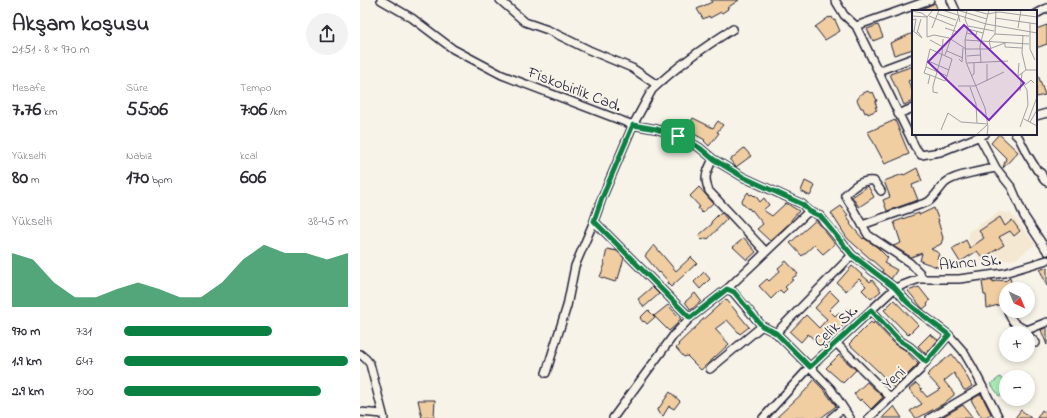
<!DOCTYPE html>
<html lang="tr">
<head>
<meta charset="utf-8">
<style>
	:root { --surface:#fff; --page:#f2f2f3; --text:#2b2b33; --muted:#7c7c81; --accent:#0b8043 }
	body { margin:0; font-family:"Indie Flower",sans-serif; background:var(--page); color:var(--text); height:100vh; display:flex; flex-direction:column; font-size:15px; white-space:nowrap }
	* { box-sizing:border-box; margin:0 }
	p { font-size:13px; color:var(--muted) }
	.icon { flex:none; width:22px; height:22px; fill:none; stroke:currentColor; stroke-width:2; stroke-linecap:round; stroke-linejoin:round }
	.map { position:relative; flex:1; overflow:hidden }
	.sheet { display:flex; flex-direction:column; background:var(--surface); width:360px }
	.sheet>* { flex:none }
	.needle { width:26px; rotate:136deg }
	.controls { position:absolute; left:639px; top:282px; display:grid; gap:8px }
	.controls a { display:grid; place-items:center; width:36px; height:36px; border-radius:50%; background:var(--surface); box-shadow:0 2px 6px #0003; font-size:20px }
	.pin { position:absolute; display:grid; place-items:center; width:34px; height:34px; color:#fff; margin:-17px; border-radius:8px; box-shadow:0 2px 6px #0006 }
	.round { display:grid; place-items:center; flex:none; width:42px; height:42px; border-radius:21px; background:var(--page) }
	.summary { display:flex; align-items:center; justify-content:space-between; height:68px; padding:0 12px }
	h1 { font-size:22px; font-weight:700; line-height:30px }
	.figures { display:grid; grid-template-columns:repeat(3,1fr); gap:6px; height:68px; padding:4px 12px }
	.figures div { display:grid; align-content:center }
	.figures b { font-size:20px; font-weight:700 }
	.figures small { font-size:11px; font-weight:400 }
	.figures p { font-size:11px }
	.chart { height:112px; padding:8px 12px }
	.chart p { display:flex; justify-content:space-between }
	.chart svg { width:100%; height:72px; margin-top:4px; fill:var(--accent); opacity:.7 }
	ul { padding:0 12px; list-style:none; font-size:13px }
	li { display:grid; grid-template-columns:64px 48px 1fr; align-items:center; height:30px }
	li i { height:10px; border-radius:5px; background:var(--accent) }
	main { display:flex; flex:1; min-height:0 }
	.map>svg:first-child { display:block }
	.built { fill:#f5e8d3 }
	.green { fill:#a6eab5; stroke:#648678 }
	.building { fill:#f0cea2; stroke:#22223b }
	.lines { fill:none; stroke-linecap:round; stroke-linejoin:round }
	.minor-casing { stroke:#22223b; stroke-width:10 }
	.minor { stroke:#f7f3e8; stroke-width:7 }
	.route-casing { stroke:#fff; stroke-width:8 }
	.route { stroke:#0b8043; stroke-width:5 }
	.labels { text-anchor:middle; stroke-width:4; stroke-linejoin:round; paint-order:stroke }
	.street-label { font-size:16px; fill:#22223b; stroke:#f7f3e8 }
	.inset-road { fill:none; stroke:#a29fa3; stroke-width:1 }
	.view { fill:#7b2cbf; fill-opacity:0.15; stroke:#7b2cbf; stroke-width:2 }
	.inset-edge { fill:none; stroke:#22223b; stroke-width:2 }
</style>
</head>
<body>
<main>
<section class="sheet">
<div class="summary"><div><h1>Akşam koşusu</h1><p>21:51 · 8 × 970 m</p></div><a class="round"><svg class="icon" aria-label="share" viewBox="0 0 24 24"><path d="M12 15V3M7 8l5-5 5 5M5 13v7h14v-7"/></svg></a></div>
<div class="figures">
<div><p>Mesafe</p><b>7.76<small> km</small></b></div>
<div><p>Süre</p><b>55:06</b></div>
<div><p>Tempo</p><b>7:06<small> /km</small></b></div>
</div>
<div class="figures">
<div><p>Yükselti</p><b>80<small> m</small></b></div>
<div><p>Nabız</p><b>170<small> bpm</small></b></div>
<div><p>kcal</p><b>606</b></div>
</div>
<div class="chart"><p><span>Yükselti</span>38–45 m</p>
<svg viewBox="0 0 160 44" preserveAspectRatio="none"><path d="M0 44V11L10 15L20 29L30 38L40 38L50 33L60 29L70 33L80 38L90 38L100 29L110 15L120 6L130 11L140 11L150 15L160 11V44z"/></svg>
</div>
<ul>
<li><b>970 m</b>7:31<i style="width:66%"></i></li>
<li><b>1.9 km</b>6:47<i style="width:100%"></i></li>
<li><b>2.9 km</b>7:00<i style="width:88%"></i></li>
</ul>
</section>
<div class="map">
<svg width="687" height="418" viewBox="0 0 687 418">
	<rect width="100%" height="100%" fill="#f7f3e8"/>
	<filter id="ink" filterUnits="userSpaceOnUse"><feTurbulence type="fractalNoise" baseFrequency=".025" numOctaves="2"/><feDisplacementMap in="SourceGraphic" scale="8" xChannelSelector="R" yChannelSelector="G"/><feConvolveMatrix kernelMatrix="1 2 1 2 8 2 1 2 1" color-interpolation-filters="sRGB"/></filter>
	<g filter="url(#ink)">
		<path class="built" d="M639,212L651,213L675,244L656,259L622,263L610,244L608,232Z"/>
		<path class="green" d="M640,377L646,385V392L639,396L631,384Z"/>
		<path class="building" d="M351,0H379L367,8L368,9L362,13L361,12L350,18L349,16L343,19L337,9L352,2Z
			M575,3L578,11H557Z
			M469,17V18L472,17L474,21L475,20L480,31L465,40L455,27Z
			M518,25L523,37L513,41L507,29Z
			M687,25V44L676,48V29Z
			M553,33V49L534,55L530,43Z
			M553,66V79L548,81L553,92V101L544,105L536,86H535L530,74Z
			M676,72H677L685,95L676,97Z
			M508,91L510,93L513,92L517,101L515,102L517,107H515L517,110L508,114L507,112L505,113L503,108H501L497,100L499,97V95Z
			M333,118L353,128L358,121L363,125L357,132L359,133L349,146L344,141L345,140L327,130Z
			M535,120L549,154L525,164L508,132Z
			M639,134L658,152L643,168L646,158L631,143Z
			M384,148L391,156L376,167L370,160Z
			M557,168L562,181L552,185L558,200L527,211L523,200L530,197L524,181L543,174L544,175Z
			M445,181L455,186L450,196L441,191Z
			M508,186L514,197L499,207L492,197Z
			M339,187L353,203L342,213L338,208L340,207L330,196Z
			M388,192L390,195L392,194L394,196L395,195L400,202L404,198L409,205L403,210L412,216L426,203L439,211L431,220V222L410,241L397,229L403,224L392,210L391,211L389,208L388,209L381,202Z
			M481,206L488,215L486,216L491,223L490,224L503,239L504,238L517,247L528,258L524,263L537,270L531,279L522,272L523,270L487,238L471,213Z
			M574,208L579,221H578L583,238L581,244L571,249L579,253L577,259L581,256L580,268L560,261L562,253L551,257L533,246L541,243L534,222L559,213V215Z
			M361,212L367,219L348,239L346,238L342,240L338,236L352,224L351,222Z
			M640,217L645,226L652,220L660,231L654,236L650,231L639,237L644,245L623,258L617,251L600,262L592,249L606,240L610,248L624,238L619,231Z
			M456,220L475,244L463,254L454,245L442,256L430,243Z
			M384,238L396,252L387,260L373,247Z
			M294,245L316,271L331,257L337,263L311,287L307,283L308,281L300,272L299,273L285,256Z
			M247,249L257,251L264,258L258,279L257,278L255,282L240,277L245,264L244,263Z
			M426,261L438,274L431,279L433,280L425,287L427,289L423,293L420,290L411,299L399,286L407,279L409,281L420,271L418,268Z
			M492,266L510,282L512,280L521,291L511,299L502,290L506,286L499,279L486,291L477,283Z
			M687,267V286L680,270Z
			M344,272L350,279L340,289L334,282Z
			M650,278L653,289H646V303L627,308L626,295H624L622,282L633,280V282L640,280L641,281L644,280L645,281Z
			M292,287L299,294L284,307L278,299Z
			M559,287L570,301L567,304L568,305L563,309L548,291Z
			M470,291L479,300L469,310L475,316L479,312L488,320L474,336L473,335L462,347L448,334L441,342L430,332L446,315L459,328L467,319L455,308Z
			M335,293L341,301L331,310L325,302Z
			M366,299L389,327L380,334L367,320L355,329L369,344L341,370L327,356L324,357L316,348L319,345L318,344L340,323V322Z
			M534,300L558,325L548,335L524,310Z
			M308,305L321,319L317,322L318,323L309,331L294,316Z
			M288,310L295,317L287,324L284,321L283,322L280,318Z
			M511,322L513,324L514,322L535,344L545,350L558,364L534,388L518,371L489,344Z
			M687,327V345L681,330Z
			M570,334L578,340L566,354L558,346Z
			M592,354L601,366L612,386L606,390H604L594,373L584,381L594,393V395L583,404L558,418H556L550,411L562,404L549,389L556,383L562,389L561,390L567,397L580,389L567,375L578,365Z
			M479,355L496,370L483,383L466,368Z
			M454,380L464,390L476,406L461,418H416L445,391Z
			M507,382L523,397L511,409L501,399L500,401L494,394Z
			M310,392L320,401L314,409L309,406L303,416L297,411Z
			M621,394L631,414L625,418H622L611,400Z
			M58,400H75L74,417L62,418Z
			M603,405L613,418H581L582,417Z
			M534,406L542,418H522Z
			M661,410L671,418H655Z
			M682,410L687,414V418H677Z"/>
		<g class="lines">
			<g class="minor-casing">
				<path id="minor" d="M21,0L52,18L93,49L142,75L273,125L296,129L318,136L340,148L353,159L383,177L442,204L449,211L460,216L492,255L535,288L547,302L560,313L589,335L603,351L613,368L639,418
					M140,0L165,22L188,30L229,50L272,68L297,85
					M475,0L484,15L496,26
					M570,0L496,26L555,147L561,155L580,152L625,134
					M591,0L596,11
					M676,14L687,8
					M518,71L553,58
					M538,114L553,108
					M676,116L687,113
					M655,134L659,138L667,154L677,170L681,173L684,180L687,182
					M619,136L636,168L652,188L664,216L687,251
					M353,159C347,172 343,176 349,191L406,252
					M521,191L514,181C502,179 494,186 485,195L508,235L550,263L560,273L562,279
					M234,221L330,318
					M502,225L568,202C575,197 579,189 585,183C594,175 624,170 636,168
					M367,289L373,292L402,326L416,333L450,367L471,389L490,418
					M511,310L539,340L550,347L566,362
					M648,311C651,322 657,326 667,330
					M416,333L492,255
					M666,333L667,330L687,322
					M668,335L676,343
					M476,343L531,398
					M0,354L6,359L10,364L24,418
					M350,369L402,326
					M186,373L207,306L215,266L234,221L242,198L273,125L292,90C317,66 344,47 373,29
					M0,412L23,414
					M253,418L313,336L330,318L367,289L449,211
					M403,418L450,367L535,288L559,279H599L644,273L687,260
					M471,418L483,408
					M509,418L560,370L564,364L589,335
					M570,418L623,387"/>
			</g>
			<use href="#minor" class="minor"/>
		</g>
	</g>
	<g class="lines" filter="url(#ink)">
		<g class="route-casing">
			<path id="route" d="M273,125L296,129L324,138L340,148L353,159L383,177L442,204L449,211L460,216L492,255L535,288L547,302L560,313L589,335L566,362L550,347L539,340L511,310L450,367L416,333L402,326L374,292L367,289L330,318L234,221L242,198Z"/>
		</g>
		<use href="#route" class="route"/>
	</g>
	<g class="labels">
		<g class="street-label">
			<text transform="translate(215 88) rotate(21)" y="6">Fiskobirlik Cad.</text>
			<text transform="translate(610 261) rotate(-5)" y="6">Akıncı Sk.</text>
			<text transform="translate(475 325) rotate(-43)" y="6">Çelik Sk.</text>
			<text transform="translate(533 377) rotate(-43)" y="6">Yeni</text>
		</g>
	</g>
	<g transform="translate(552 10)">
		<rect width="125" height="125" fill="#f7f3e8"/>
		<path class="inset-road" d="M21,0L15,7V27L22,25L37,28L54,39H77L93,33V37L110,38M30,0L74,14L125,23M45,0L75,9M45,0L48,12M55,0L53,9L56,17L53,30L54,52L73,98L76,117L75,125M60,0L75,4L87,2L125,7M0,1L10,3L15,7M26,4L44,10M0,6L15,7M17,6L42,16M83,8L125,14M0,10L4,9L2,21M118,13V39L123,50M56,16L82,21M20,18L27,0M33,18L46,22M106,18L109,0M56,19L71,23M0,20L10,28L6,22M5,23L9,9M54,23L64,25L65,21M83,24L117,26M111,25L110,43L114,60M18,30L31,37M53,30L117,34M18,39L40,49L35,66L14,57ZM79,39L77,31L83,24L84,0M35,41L51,48M33,45L47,6M55,46L68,45M47,49L50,52L51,38M16,51L37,60M55,53L96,51M69,53L68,36L77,0M75,54V71M14,57L12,63L18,65M106,65L107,53M59,66L62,64V53M106,66L114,60H125M16,74L18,65L33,71L35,66M113,75L119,70L122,73M46,76H63L92,62M58,77L64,94L65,113M108,81L110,63M26,83L21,82V76L30,44L31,29M112,109L125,116M116,111L125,87M118,112L125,100M108,117L116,95L115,80L110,72M29,120L36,103L49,112L76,114M64,125L75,115"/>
		<path class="view" d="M52,15L112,73L77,110L16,52Z"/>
		<rect width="125" height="125" class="inset-edge"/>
	</g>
</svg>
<div class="controls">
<a><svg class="needle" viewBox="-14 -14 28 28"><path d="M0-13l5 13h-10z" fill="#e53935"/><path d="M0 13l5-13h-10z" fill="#7c7c81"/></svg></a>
<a>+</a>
<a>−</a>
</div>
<div class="pin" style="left:318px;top:136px;background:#1e9e55"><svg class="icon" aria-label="arrive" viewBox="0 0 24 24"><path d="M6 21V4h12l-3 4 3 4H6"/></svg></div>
</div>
</main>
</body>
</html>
